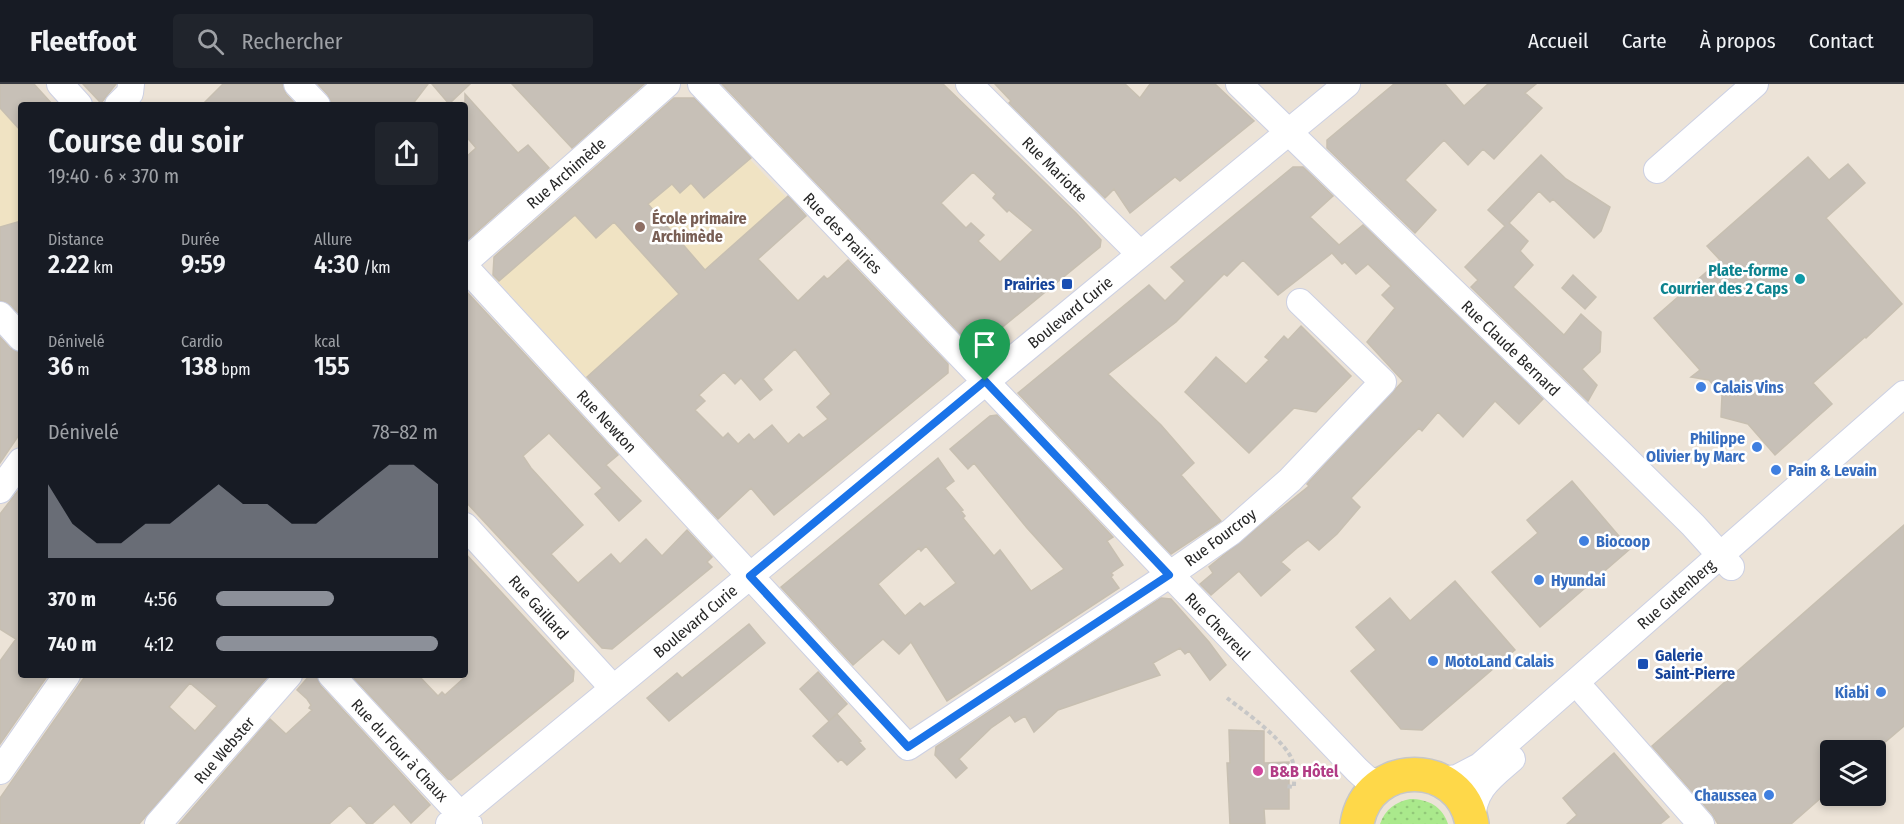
<!DOCTYPE html>
<html lang="fr">
<head>
<meta charset="utf-8">
<style>
	:root { --surface:#171b24; --page:#20242c; --text:#f1f3f6; --muted:#9ea1a6; --line:#363941; --accent:#8c9099 }
	body { margin:0; font-family:"Fira Sans Condensed",sans-serif; background:var(--page); color:var(--text); height:100vh; display:flex; flex-direction:column; font-size:22px; white-space:nowrap }
	* { box-sizing:border-box; margin:0 }
	p { font-size:20px; color:var(--muted) }
	.icon { flex:none; width:33px; height:33px; fill:none; stroke:currentColor; stroke-width:2; stroke-linecap:round; stroke-linejoin:round }
	.map { position:relative; flex:1; overflow:hidden }
	.sheet { position:absolute; left:18px; top:18px; width:450px; height:576px; display:flex; flex-direction:column; background:var(--surface); border-radius:6px; box-shadow:0 3px 9px #0003 }
	.sheet>* { flex:none }
	.fabs { position:absolute; left:1820px; top:656px; display:grid; gap:12px }
	.fabs a { display:grid; place-items:center; width:66px; height:66px; border-radius:6px; background:var(--surface); box-shadow:0 3px 9px #0003; font-size:30px }
	.pin { position:absolute; display:grid; place-items:center; width:51px; height:51px; color:#fff; margin:-62px -26px; border-radius:50% 50% 50% 0; rotate:-45deg; box-shadow:0 0 6px #0007 }
	.pin .icon { rotate:45deg }
	.round { display:grid; place-items:center; flex:none; width:63px; height:63px; border-radius:6px; background:var(--page) }
	.overview { display:flex; align-items:center; justify-content:space-between; height:102px; padding:0 30px }
	h1 { font-size:33px; font-weight:600; line-height:45px }
	.metrics { display:grid; grid-template-columns:repeat(3,1fr); gap:9px; height:102px; padding:6px 30px }
	.metrics div { display:grid; align-content:center }
	.metrics b { font-size:26px; font-weight:600 }
	.metrics small { font-size:16px; font-weight:400 }
	.metrics p { font-size:16px }
	.chart { height:168px; padding:12px 30px }
	.chart p { display:flex; justify-content:space-between }
	.chart svg { width:100%; height:108px; margin-top:6px; fill:var(--accent); opacity:.7 }
	ul { padding:0 30px; list-style:none; font-size:20px }
	li { display:grid; grid-template-columns:96px 72px 1fr; align-items:center; height:45px }
	li i { height:15px; border-radius:8px; background:var(--accent) }
	header { display:flex; align-items:center; gap:36px; box-sizing:border-box; height:84px; padding:0 30px; background:var(--surface); border-bottom:2px solid var(--line) }
	header strong { font-size:28px }
	nav { display:flex; gap:33px; margin-inline-start:auto; font-size:21px }
	.search { width:420px; height:54px; background:var(--page); display:flex; align-items:center; gap:15px; box-sizing:border-box; padding:0 21px; border-radius:6px; color:var(--muted); font-size:22px }
	.map>svg:first-child { display:block }
	.education { fill:#f0e3c3 }
	.grass { fill:url(#grass-dots) }
	.building { fill:#c7c0b7; stroke:#c7bfb1; stroke-width:1.5; fill-rule:evenodd }
	.lines { fill:none; stroke-linecap:round; stroke-linejoin:round }
	.minor-casing { stroke:#ccd0e3; stroke-width:28 }
	.major-casing { stroke:#c7c7c7; stroke-width:36 }
	.path { stroke:#c7c7c7; stroke-width:4; stroke-dasharray:4.5 3; stroke-linecap:butt }
	.minor { stroke:#fff; stroke-width:26 }
	.major { stroke:#fed849; stroke-width:33 }
	.route-casing { stroke:#fff; stroke-width:12 }
	.route { stroke:#1a73e8; stroke-width:8 }
	.education-dot { fill:#8d6e63; stroke:#fff; stroke-width:2 }
	.culture-dot { fill:#0f9aa8; stroke:#fff; stroke-width:2 }
	.transit-dot { fill:#1a4fb4; stroke:#fff; stroke-width:2 }
	.shop-dot { fill:#3f7fe0; stroke:#fff; stroke-width:2 }
	.hotel-dot { fill:#d1479c; stroke:#fff; stroke-width:2 }
	.labels { text-anchor:middle; stroke-width:5; stroke-linejoin:round; paint-order:stroke }
	.street-label { font-size:16px; fill:#272727; stroke:#fff }
	.education-label { font-size:16px; font-weight:bold; fill:#785e54; stroke:#fff; text-anchor:start }
	.culture-label { font-size:16px; font-weight:bold; fill:#0d838f; stroke:#fff; text-anchor:end }
	.transit-label { font-size:16px; font-weight:bold; fill:#164399; stroke:#fff; text-anchor:end }
	.shop-label { font-size:16px; font-weight:bold; fill:#366cbe; stroke:#fff; text-anchor:start }
	.hotel-label { font-size:16px; font-weight:bold; fill:#b23c85; stroke:#fff; text-anchor:start }
</style>
</head>
<body>
<header>
<strong>Fleetfoot</strong>
<div class="search"><svg class="icon" aria-label="search" viewBox="0 0 24 24"><circle cx="10" cy="10" r="6"/><path d="M15 15l6 6"/></svg>Rechercher</div>
<nav><a>Accueil</a><a>Carte</a><a>À propos</a><a>Contact</a></nav>
</header>
<div class="map">
<svg width="1904" height="740" viewBox="0 0 1904 740">
	<defs>
		<pattern id="grass-dots" width="8" height="8" patternUnits="userSpaceOnUse" patternTransform="scale(1.5)"><rect width="8" height="8" fill="#aae98c"/><path d="M2 2h.1M6 6h.1" fill="none" stroke="#92c879" stroke-width="1.8" stroke-linecap="round"/></pattern>
	</defs>
	<rect width="100%" height="100%" fill="#ece3d7"/>
	<path class="education" d="M0,0H34L53,21H21V231L0,209Z
		M674,14H691L786,113L586,294L493,192L494,173Z"/>
	<path class="grass" d="M1410,715C1428,715 1442,722 1448,740H1380C1385,725 1396,718 1410,715Z"/>
	<path class="building" d="M0,0H34L53,21H21V47L0,24Z
		M83,0H116L101,19Z
		M223,0H282L286,10L296,21H202Z
		M318,0H428L412,21H332L328,11Z
		M432,0H470L449,20Z
		M512,0H644L572,64Z
		M722,0H943L1076,129L1101,156L1100,163L977,264H974ZM973,88L996,110L993,114L1007,128L1009,126L1033,146L1000,178L978,157L984,151L971,139L966,144L941,119Z
		M995,0H1125L1140,14L1150,0H1215L1254,37L1180,97L1175,93L1130,129L1114,105L1105,114L1009,19L1011,17Z
		M1394,0H1445L1464,22L1488,0H1536L1525,9L1542,24L1494,75L1483,65L1468,81L1444,56L1405,96L1436,126L1415,149L1327,64V56Z
		M465,10L518,69L528,61L549,84L465,158V74L476,64L465,51Z
		M674,14H694L751,74L704,114L691,99L680,109L672,100L648,120L705,186L788,112L806,132L758,175L798,217L824,192L827,195L829,194L848,176L948,280V289L774,431L751,404L718,435L587,293L679,210L614,138L596,154L575,131L499,197L493,191L494,173ZM795,265L831,310L817,323L828,335L803,354L799,350L788,360L772,341L754,356L749,350L738,360L728,349L723,354L695,326L705,317L699,311L724,288L735,300L741,294L760,316L772,306L763,295Z
		M1541,71L1566,95L1610,123L1601,147L1594,154L1553,115L1550,118L1539,107L1509,139L1528,157L1520,167L1533,181L1513,203L1564,251L1581,230L1601,248L1600,268L1582,285L1597,301L1588,317L1471,203L1478,196L1465,183L1505,142L1488,126Z
		M1808,73L1829,96L1848,80L1865,99L1826,134L1902,220L1866,254L1865,253L1813,299L1832,320L1775,371L1748,340L1721,333L1722,311L1709,296L1691,293L1700,286L1654,234L1720,176L1707,162Z
		M1293,83H1303L1333,112L1310,133L1339,161L1363,141L1543,315L1519,340L1495,317L1463,353L1438,328L1422,347L1419,344L1351,414L1360,423L1337,450L1319,466L1308,456L1297,464L1281,478L1290,486L1261,512L1239,487L1211,511L1200,500L1213,489L1209,483L1309,402L1307,400L1403,297L1367,258L1395,224L1382,211L1391,202L1368,180L1356,190L1345,178L1342,180L1332,169L1278,211L1243,176L1227,192L1224,190L1176,238L1108,290L1161,341L1194,379L1181,391L1221,437L1171,470L1018,309L1149,201L1165,217L1185,197L1171,183Z
		M21,137V232L11,221L0,216V143Z
		M1573,191L1596,213L1585,225L1562,204Z
		M465,206L618,371L606,381L641,417L619,437L595,410L602,404L549,349L523,372L531,384L583,441L551,470L578,499L611,470L620,480L646,455L662,472L687,446L712,473L707,478L712,483L612,565L602,564L465,417Z
		M1301,242L1351,292L1316,328L1294,324L1249,369L1185,308L1216,273L1246,300L1269,276L1265,273L1284,252L1288,256Z
		M0,253L10,264L21,269V348L0,379Z
		M997,331L1113,453L1107,457L1123,481L1111,489L1113,491L1111,493L1119,504L947,617L911,558L899,570L883,555L853,581L781,503L938,374L954,397L945,404L963,426L961,427L965,432L963,434L994,472L1000,466L1031,507L1064,485L1027,444L974,379L968,385L950,365L990,332ZM926,462L956,499L924,523L920,519L905,532L878,500L919,464L921,467Z
		M1572,397L1630,465L1540,543L1492,488L1538,449L1527,436Z
		M21,403V591H48L0,660V577L16,555L0,545V430Z
		M1904,441V642L1876,666H1830V706L1791,740H1718L1712,730L1652,662Z
		M465,469L574,587L573,597L451,696L448,695L351,591H412L416,594L418,591L438,612L442,608L445,611L465,593Z
		M1455,497L1515,566L1422,646L1401,645L1351,587L1376,566L1356,543L1390,514L1410,537Z
		M1161,514L1171,515L1209,558L1226,581L1210,596L1189,567L1185,570L1180,564L1153,579L1160,591L1058,626L1034,648L1025,632L1015,638L1010,631L991,644L959,675L967,684L956,694L935,671L936,663Z
		M749,540L765,559L669,637L647,614L677,589L682,594Z
		M818,588L847,620L829,637L800,605Z
		M86,591H269L139,740H0V714ZM190,599L217,622L195,647L169,623Z
		M310,591H316L320,601L430,721L411,739L394,720L372,740H367L350,721L329,740H179L270,635L286,650L312,626L309,624L311,621L307,615L297,606Z
		M837,630L861,657L859,658L865,665L847,681L841,675L838,678L813,652Z
		M1229,646L1264,647V679L1289,678V725H1264L1265,740H1230L1227,679H1230Z
		M1614,669L1669,733L1660,740H1567L1577,731L1563,714Z"/>
	<g class="lines">
		<g class="minor-casing">
			<path id="minor" d="M60,0L79,21
				M297,0L317,21
				M701,0L1357,686L1367,695L1381,701
				M969,0L1140,170
				M1239,0L1620,369L1693,441L1731,483
				M118,21L130,9L131,0
				M1657,86L1755,0
				M465,178L667,0
				M465,183L908,663L1169,491L1231,448L1290,396L1383,298L1300,218
				M0,231L21,254
				M0,406L21,377
				M465,442L613,604
				M331,591L469,740
				M1586,610L1701,740
				M0,687L67,591
				M1441,696L1457,694L1480,682L1904,310
				M1472,737C1473,705 1490,694 1512,675
				M158,740L289,591
				M449,740L1347,0"/>
		</g>
		<g class="major-casing">
			<path id="major" d="M1357,740C1368,674 1461,674 1472,740"/>
		</g>
		<path class="path" d="M1227,614C1244,627 1289,659 1293,679C1295,687 1294,695 1294,703L1286,702"/>
		<use href="#minor" class="minor"/>
		<use href="#major" class="major"/>
	</g>
	<g class="lines">
		<g class="route-casing">
			<path id="route" d="M985,297L1169,491L908,663L750,492Z"/>
		</g>
		<use href="#route" class="route"/>
	</g>
	<circle class="education-dot" cx="640" cy="143" r="6"/>
	<circle class="culture-dot" cx="1800" cy="195" r="6"/>
	<g class="transit-dot">
		<rect x="1061" y="194" width="12" height="12" rx="3"/>
		<rect x="1637" y="574" width="12" height="12" rx="3"/>
	</g>
	<g class="shop-dot">
		<circle cx="1701" cy="303" r="6"/>
		<circle cx="1757" cy="363" r="6"/>
		<circle cx="1776" cy="386" r="6"/>
		<circle cx="1584" cy="457" r="6"/>
		<circle cx="1539" cy="496" r="6"/>
		<circle cx="1433" cy="577" r="6"/>
		<circle cx="1881" cy="608" r="6"/>
		<circle cx="1769" cy="711" r="6"/>
	</g>
	<circle class="hotel-dot" cx="1258" cy="687" r="6"/>
	<g class="labels">
		<g class="street-label">
			<text transform="translate(1055 85) rotate(45)" y="6">Rue Mariotte</text>
			<text transform="translate(566 89) rotate(-41)" y="6">Rue Archimède</text>
			<text transform="translate(843 149) rotate(46)" y="6">Rue des Prairies</text>
			<text transform="translate(1070 228) rotate(-39)" y="6">Boulevard Curie</text>
			<text transform="translate(1511 264) rotate(44)" y="6">Rue Claude Bernard</text>
			<text transform="translate(607 337) rotate(47)" y="6">Rue Newton</text>
			<text transform="translate(1220 453) rotate(-37)" y="6">Rue Fourcroy</text>
			<text transform="translate(1676 510) rotate(-41)" y="6">Rue Gutenberg</text>
			<text transform="translate(539 523) rotate(48)" y="6">Rue Gaillard</text>
			<text transform="translate(695 537) rotate(-40)" y="6">Boulevard Curie</text>
			<text transform="translate(1218 542) rotate(46)" y="6">Rue Chevreul</text>
			<text transform="translate(224 666) rotate(-49)" y="6">Rue Webster</text>
			<text transform="translate(400 666) rotate(47)" y="6">Rue du Four à Chaux</text>
		</g>
		<g class="education-label">
			<text x="652" y="140">École primaire<tspan x="652" dy="18">Archimède</tspan></text>
		</g>
		<g class="culture-label">
			<text x="1788" y="192">Plate-forme<tspan x="1788" dy="18">Courrier des 2 Caps</tspan></text>
		</g>
		<g class="transit-label">
			<text x="1055" y="206">Prairies</text>
			<text x="1655" y="577" text-anchor="start">Galerie<tspan x="1655" dy="18">Saint-Pierre</tspan></text>
		</g>
		<g class="shop-label">
			<text x="1713" y="309">Calais Vins</text>
			<text x="1745" y="360" text-anchor="end">Philippe<tspan x="1745" dy="18">Olivier by Marc</tspan></text>
			<text x="1788" y="392">Pain &amp; Levain</text>
			<text x="1596" y="463">Biocoop</text>
			<text x="1551" y="502">Hyundai</text>
			<text x="1445" y="583">MotoLand Calais</text>
			<text x="1869" y="614" text-anchor="end">Kiabi</text>
			<text x="1757" y="717" text-anchor="end">Chaussea</text>
		</g>
		<g class="hotel-label">
			<text x="1270" y="693">B&amp;B Hôtel</text>
		</g>
	</g>
</svg>
<div class="fabs">
<a><svg class="icon" aria-label="layers" viewBox="0 0 24 24"><path d="M12 4l9 5-9 5-9-5zM3 14l9 5 9-5"/></svg></a>
</div>
<div class="pin" style="left:985px;top:297px;background:#1e9e55"><svg class="icon" aria-label="arrive" viewBox="0 0 24 24"><path d="M6 21V4h12l-3 4 3 4H6"/></svg></div>
<section class="sheet">
<div class="overview"><div><h1>Course du soir</h1><p>19:40 · 6 × 370 m</p></div><a class="round"><svg class="icon" aria-label="share" viewBox="0 0 24 24"><path d="M12 15V3M7 8l5-5 5 5M5 13v7h14v-7"/></svg></a></div>
<div class="metrics">
<div><p>Distance</p><b>2.22<small> km</small></b></div>
<div><p>Durée</p><b>9:59</b></div>
<div><p>Allure</p><b>4:30<small> /km</small></b></div>
</div>
<div class="metrics">
<div><p>Dénivelé</p><b>36<small> m</small></b></div>
<div><p>Cardio</p><b>138<small> bpm</small></b></div>
<div><p>kcal</p><b>155</b></div>
</div>
<div class="chart"><p><span>Dénivelé</span>78–82 m</p>
<svg viewBox="0 0 160 44" preserveAspectRatio="none"><path d="M0 44V14L10 30L20 38L30 38L40 30L50 30L60 22L70 14L80 22L90 22L100 30L110 30L120 22L130 14L140 6L150 6L160 14V44z"/></svg>
</div>
<ul>
<li><b>370 m</b>4:56<i style="width:53%"></i></li>
<li><b>740 m</b>4:12<i style="width:100%"></i></li>
</ul>
</section>
</div>
</body>
</html>
